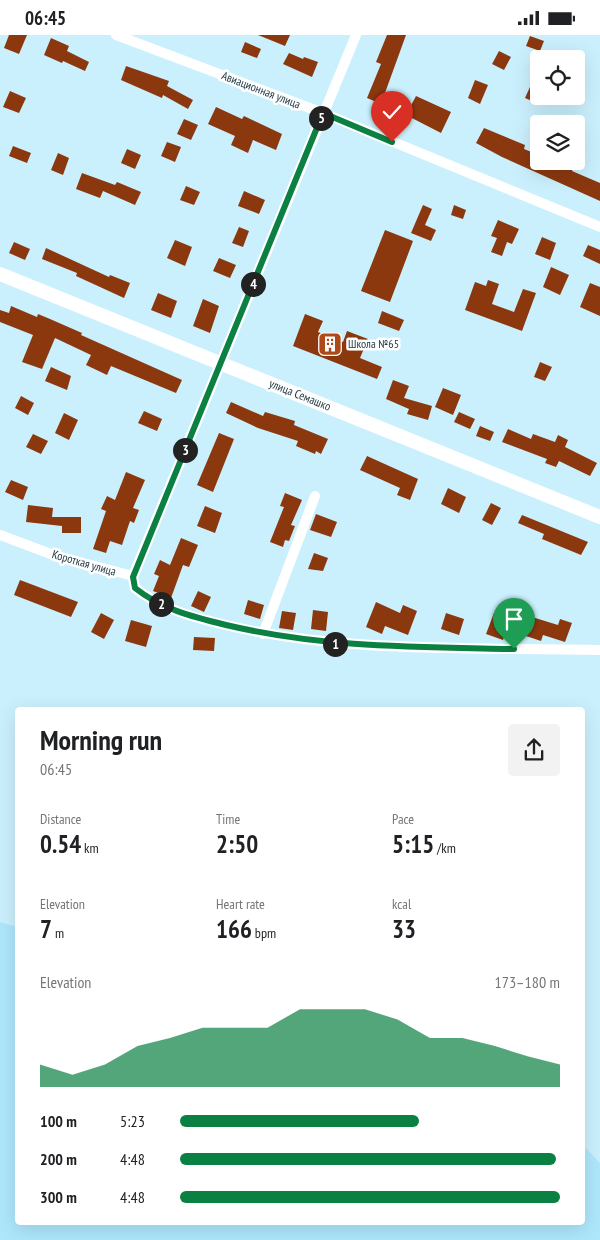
<!DOCTYPE html>
<html lang="en">
<head>
<meta charset="utf-8">
<style>
	:root { --surface:#fff; --page:#f2f2f2; --text:#202124; --muted:#757577; --accent:#0b8043 }
	body { margin:0; font-family:"PT Sans Narrow",sans-serif; background:var(--page); color:var(--text); height:100vh; display:flex; flex-direction:column; font-size:19px; white-space:nowrap }
	* { box-sizing:border-box; margin:0 }
	p { font-size:16px; color:var(--muted) }
	.icon { flex:none; width:28px; height:28px; fill:none; stroke:currentColor; stroke-width:2; stroke-linecap:round; stroke-linejoin:round }
	.map { position:relative; flex:1; overflow:hidden }
	.drawer { position:absolute; left:15px; top:672px; width:570px; height:518px; display:flex; flex-direction:column; background:var(--surface); border-radius:5px; box-shadow:0 5px 20px #0002 }
	.drawer>* { flex:none }
	.buttons { position:absolute; left:530px; top:15px; display:grid; gap:10px }
	.buttons a { display:grid; place-items:center; width:55px; height:55px; border-radius:5px; background:var(--surface); box-shadow:0 5px 20px #0002; font-size:25px }
	.pin { position:absolute; display:grid; place-items:center; width:42px; height:42px; color:#fff; margin:-51px -21px; border-radius:50% 50% 50% 0; rotate:-45deg; box-shadow:0 0 5px #0007 }
	.pin .icon { rotate:45deg }
	.km { position:absolute; width:25px; height:25px; margin:-12px; border-radius:50%; background:#222; color:#fff; font-size:14px; line-height:25px; text-align:center }
	.round { display:grid; place-items:center; flex:none; width:52px; height:52px; border-radius:5px; background:var(--page) }
	.summary { display:flex; align-items:center; justify-content:space-between; height:85px; padding:0 25px }
	h1 { font-size:28px; font-weight:800; line-height:38px }
	.figures { display:grid; grid-template-columns:repeat(3,1fr); gap:8px; height:85px; padding:5px 25px }
	.figures div { display:grid; align-content:center }
	.figures b { font-size:25px; font-weight:800 }
	.figures small { font-size:14px; font-weight:400 }
	.figures p { font-size:14px }
	.chart { height:140px; padding:10px 25px }
	.chart p { display:flex; justify-content:space-between }
	.chart svg { width:100%; height:90px; margin-top:5px; fill:var(--accent); opacity:.7 }
	ul { padding:0 25px; list-style:none; font-size:16px }
	li { display:grid; grid-template-columns:80px 60px 1fr; align-items:center; height:38px }
	li i { height:12px; border-radius:6px; background:var(--accent) }
	.status { display:flex; justify-content:space-between; align-items:center; height:35px; padding:0 25px; background:var(--surface); direction:ltr }
	.status svg { height:14px; fill:currentColor }
	.map>svg:first-child { display:block }
	.built { fill:#aee7fc }
	.building { fill:#8b380f }
	.lines { fill:none; stroke-linecap:round; stroke-linejoin:round }
	.minor { stroke:#fff; stroke-width:10 }
	.secondary { stroke:#fff; stroke-width:14 }
	.route-casing { stroke:#fff; stroke-width:10 }
	.route { stroke:#0b8043; stroke-width:6 }
	.labels { text-anchor:middle; stroke-width:5; stroke-linejoin:round; paint-order:stroke }
	.street-label { font-size:12px; fill:#1d3740; stroke:#fff }
	.poi-label { font-size:12px; fill:#1d3740; stroke:#fff; text-anchor:start }
</style>
</head>
<body>
<div class="status"><b>06:45</b><svg viewBox="0 0 49 12"><path d="M0 12V9h3v3zM5 12V6h3v6zM10 12V3h3v9zM15 12V0h3v12zM26 1h20v11H26zM47 4h2v5h-2z"/></svg></div>
<div class="map">
<svg width="600" height="1205" viewBox="0 0 600 1205">
	<rect width="100%" height="100%" fill="#cbf0fd"/>
	<path class="built" d="M0,887L17,892L18,1188H582L583,1110L600,1128V1205H0Z"/>
	<path class="building" d="M9,0H27L19,19L4,13Z
		M258,0H290L285,11Z
		M387,0H406L381,69L367,63L381,29L376,27Z
		M530,1L544,6L540,16L526,11Z
		M51,3L69,11L67,16L89,27L85,36L63,26L62,28L44,20Z
		M245,7L261,14L257,23L241,17Z
		M499,16L511,22L504,35L492,29Z
		M289,18L303,24L304,22L318,27L312,42L283,29Z
		M126,31L169,46L167,51L193,65L188,74L163,60L162,63L121,45Z
		M539,32V69L525,63Z
		M475,45L488,50L480,69L468,63Z
		M10,56L26,63L19,78L3,72Z
		M416,61L451,77L441,98L406,80Z
		M216,72L242,84L244,81L282,99L276,115L253,105L248,118L231,110L235,101L208,89Z
		M184,84L198,90L191,105L177,99Z
		M484,93L525,110L524,114L539,120V126H576L572,136L600,148V166L502,122L476,108Z
		M167,107L181,112L175,127L161,121Z
		M13,111L31,118L27,128L9,121Z
		M127,114L141,120L135,134L121,128Z
		M58,118L69,123L63,140L51,135Z
		M82,138L115,150L117,147L141,157L135,170L103,156L100,163L76,154Z
		M186,151L200,157L194,170L180,165Z
		M244,156L265,165L259,179L238,171Z
		M423,170L432,174L425,190L436,195L431,206L411,198Z
		M454,170L466,175L463,184L451,180Z
		M498,185L519,194L512,209L507,207L502,221L491,217L497,203L491,201Z
		M239,192L249,196L243,212L232,208Z
		M385,195L413,206L390,267L361,256Z
		M542,202L556,208L550,225L535,219Z
		M175,205L192,212L185,231L167,223Z
		M14,207L30,214L25,225L9,218Z
		M588,210L600,215V229L583,221Z
		M46,213L109,242L110,240L130,248L124,263L76,241L77,238L42,224Z
		M219,223L236,230L230,243L213,236Z
		M551,232L569,240L560,260L543,252Z
		M488,245L499,249L492,269L514,277L523,254L536,258L522,296L465,275L475,247L486,251Z
		M590,248L600,252V281L580,272Z
		M158,258L177,266L171,283L151,275Z
		M203,264L219,271L210,298L193,291Z
		M11,271L37,282L38,279L50,284L82,298L81,300L182,345L176,358L111,331L107,340L86,330L91,320L55,303L42,334L22,327L33,300L0,287V275L9,278Z
		M382,276L404,285L399,296L378,288Z
		M305,279L323,286L318,297L343,307L347,296L368,304L360,323L382,332L377,344L293,311Z
		M540,327L552,332L545,346L534,342Z
		M51,332L71,341L67,355L45,346Z
		M393,345L409,351L404,363L432,371L428,385L407,379L409,374L386,364Z
		M443,353L461,360L453,380L435,372Z
		M21,361L34,368L28,380L15,373Z
		M231,367L263,381L265,377L295,386L294,390L328,404L321,419L316,416L315,419L296,411L298,406L258,393L226,378Z
		M144,376L162,384L157,396L138,388Z
		M459,377L475,384L470,394L454,387Z
		M64,378L78,385L69,405L55,398Z
		M480,391L494,397L490,406L476,401Z
		M508,394L531,404L533,399L555,407L558,400L568,405L565,412L597,428L590,441L559,426L556,432L545,428L547,424L502,407Z
		M219,398L234,404L213,457L197,450Z
		M33,399L48,406L41,419L26,412Z
		M367,421L418,444L410,465L397,460L400,453L360,435Z
		M126,437L145,445L133,473L139,475L134,488L130,486L122,510L110,506L106,518L93,514L106,476L101,474L107,461L115,465Z
		M11,445L28,452L23,465L5,457Z
		M448,453L466,462L459,478L441,469Z
		M285,458L302,465L291,490L295,491L289,506L285,505L283,512L270,507L284,472L280,471Z
		M491,468L501,473L492,490L482,485Z
		M28,470L53,473L52,482H81V498H62V491L26,487Z
		M205,471L222,478L215,498L197,491Z
		M316,479L337,487L331,502L310,495Z
		M522,480L588,507L581,520L542,504L544,499L518,488Z
		M181,503L198,510L189,532L183,530L171,563L153,556L159,541L154,539L160,525L170,530Z
		M314,518L328,523L323,536L308,534Z
		M20,545L78,567L71,582L14,560Z
		M198,556L211,562L204,577L191,571Z
		M248,565L264,570L260,584L244,579Z
		M376,567L400,578L403,570L417,576L408,600L385,591L382,599L366,592Z
		M313,575L328,577L326,596L311,594Z
		M282,576L296,578L293,595L279,593Z
		M101,578L114,585L104,604L91,597Z
		M446,578L464,584L459,600L441,594Z
		M494,578L511,584L503,605L486,599Z
		M532,582L558,590L560,584L572,588L565,607L543,600L541,606L526,601Z
		M131,585L152,591L146,612L125,606Z
		M194,602L215,603L214,616L193,615Z"/>
	<g class="lines">
		<path class="minor" d="M116,0L323,78L600,192
			M0,500L56,521L133,541
			M133,541L356,0
			M133,541L135,553C161,574 193,582 225,590C348,619 475,612 600,615
			M263,599L315,461"/>
		<path class="secondary" d="M0,239L600,482"/>
	</g>
	<g class="lines">
		<g class="route-casing">
			<path id="route" d="M392,107L323,78L133,542L135,553C161,574 193,582 226,590C323,613 415,612 514,614"/>
		</g>
		<use href="#route" class="route"/>
	</g>
	<defs>
		<g id="building-square" transform="scale(1.25)"><rect x="-9" y="-9" width="18" height="18" rx="4" fill="#ae4a1a" stroke="#fff"/><path d="M-4-6H4V6H1V3H-1V6H-4ZM-2.5-4.3h1.7v1.8h-1.7ZM.8-4.3h1.7v1.8H.8ZM-2.5-1h1.7V.8h-1.7ZM.8-1h1.7V.8H.8Z" fill="#fff"/></g>
	</defs>
	<g fill-rule="evenodd">
		<use href="#building-square" x="330" y="309"/>
	</g>
	<g class="labels">
		<g class="street-label">
			<text transform="translate(261 55) rotate(21)" y="4">Авиационная улица</text>
			<text transform="translate(300 360) rotate(22)" y="4">улица Семашко</text>
			<text transform="translate(84 528) rotate(16)" y="4">Короткая улица</text>
		</g>
		<g class="poi-label">
			<text x="348" y="313">Школа №65</text>
		</g>
	</g>
</svg>
<div class="buttons">
<a><svg class="icon" aria-label="locate" viewBox="0 0 24 24"><circle cx="12" cy="12" r="6"/><path d="M12 2v4M12 18v4M2 12h4M18 12h4"/></svg></a>
<a><svg class="icon" aria-label="layers" viewBox="0 0 24 24"><path d="M12 4l9 5-9 5-9-5zM3 14l9 5 9-5"/></svg></a>
</div>
<div class="pin" style="left:514px;top:614px;background:#1e9e55"><svg class="icon" aria-label="arrive" viewBox="0 0 24 24"><path d="M6 21V4h12l-3 4 3 4H6"/></svg></div>
<div class="pin" style="left:392px;top:107px;background:#d93025"><svg class="icon" aria-label="check" viewBox="0 0 24 24"><path d="M5 12l5 5 9-10"/></svg></div>
<b class="km" style="left:335px;top:609px">1</b>
<b class="km" style="left:161px;top:569px">2</b>
<b class="km" style="left:185px;top:415px">3</b>
<b class="km" style="left:253px;top:249px">4</b>
<b class="km" style="left:321px;top:83px">5</b>
<section class="drawer">
<div class="summary"><div><h1>Morning run</h1><p>06:45</p></div><a class="round"><svg class="icon" aria-label="share" viewBox="0 0 24 24"><path d="M12 15V3M7 8l5-5 5 5M5 13v7h14v-7"/></svg></a></div>
<div class="figures">
<div><p>Distance</p><b>0.54<small> km</small></b></div>
<div><p>Time</p><b>2:50</b></div>
<div><p>Pace</p><b>5:15<small> /km</small></b></div>
</div>
<div class="figures">
<div><p>Elevation</p><b>7<small> m</small></b></div>
<div><p>Heart rate</p><b>166<small> bpm</small></b></div>
<div><p>kcal</p><b>33</b></div>
</div>
<div class="chart"><p><span>Elevation</span>173–180 m</p>
<svg viewBox="0 0 160 44" preserveAspectRatio="none"><path d="M0 44V33L10 38L20 33L30 24L40 20L50 15L60 15L70 15L80 6L90 6L100 6L110 11L120 20L130 20L140 24L150 29L160 33V44z"/></svg>
</div>
<ul>
<li><b>100 m</b>5:23<i style="width:63%"></i></li>
<li><b>200 m</b>4:48<i style="width:99%"></i></li>
<li><b>300 m</b>4:48<i style="width:100%"></i></li>
</ul>
</section>
</div>
</body>
</html>
